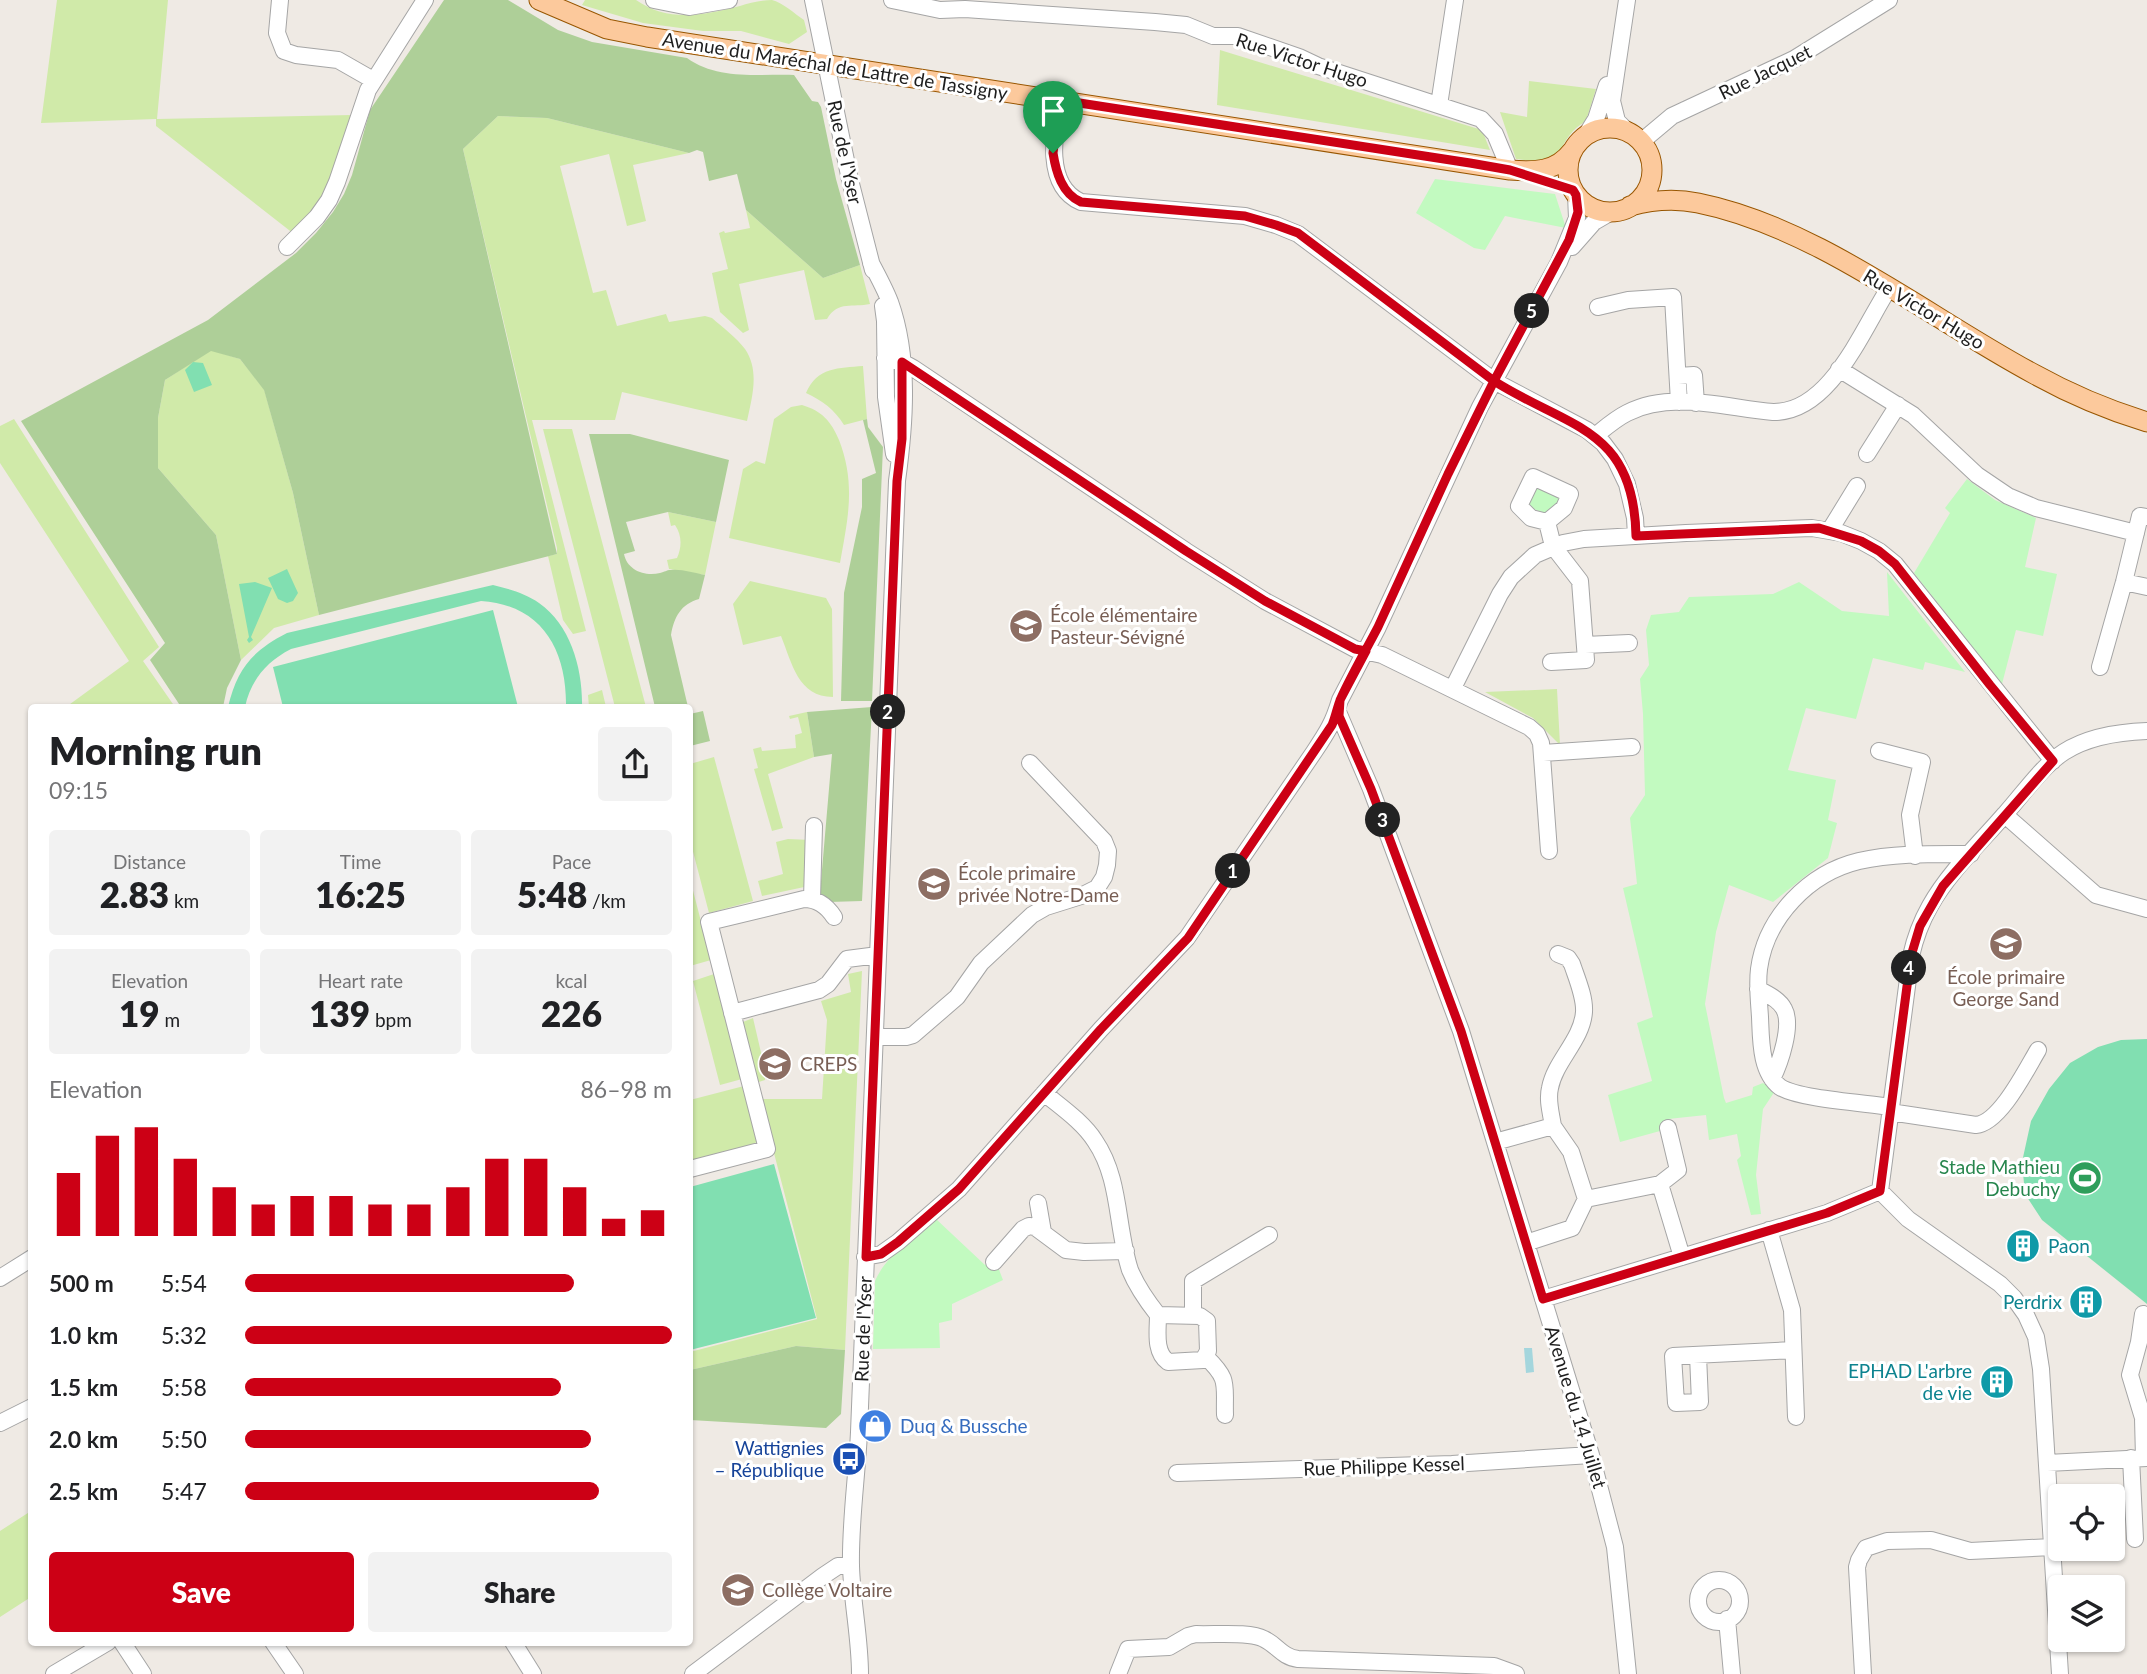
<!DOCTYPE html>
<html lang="en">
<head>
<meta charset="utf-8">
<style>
	:root { --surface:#fff; --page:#f2f2f2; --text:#202124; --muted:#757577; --accent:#cc0015 }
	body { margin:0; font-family:Lato,sans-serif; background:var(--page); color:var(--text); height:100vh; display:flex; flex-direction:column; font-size:26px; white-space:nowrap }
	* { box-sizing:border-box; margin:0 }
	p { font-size:23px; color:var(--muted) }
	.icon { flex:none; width:38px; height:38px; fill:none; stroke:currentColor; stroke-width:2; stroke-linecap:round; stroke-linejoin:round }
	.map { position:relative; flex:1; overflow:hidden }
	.details { position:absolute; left:28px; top:704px; width:665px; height:942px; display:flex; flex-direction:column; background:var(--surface); border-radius:7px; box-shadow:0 2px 5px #0004 }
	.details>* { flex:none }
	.controls { position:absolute; left:2048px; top:1484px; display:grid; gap:14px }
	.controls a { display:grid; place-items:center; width:77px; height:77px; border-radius:7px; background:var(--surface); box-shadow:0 2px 5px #0004; font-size:35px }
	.pin { position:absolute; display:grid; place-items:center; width:60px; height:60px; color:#fff; margin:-72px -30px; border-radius:50% 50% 50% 0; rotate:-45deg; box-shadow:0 0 7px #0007 }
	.pin .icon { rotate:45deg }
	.km { position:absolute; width:35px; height:35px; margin:-18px; border-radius:50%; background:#222; color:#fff; font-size:19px; line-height:35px; text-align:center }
	.round { display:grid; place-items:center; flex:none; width:74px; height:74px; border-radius:7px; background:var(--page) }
	.head { display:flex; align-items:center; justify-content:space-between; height:119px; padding:0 21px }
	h1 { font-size:38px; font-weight:800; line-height:52px }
	.stats { display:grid; grid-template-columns:repeat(3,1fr); gap:10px; height:119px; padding:7px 21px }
	.stats div { display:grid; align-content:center; border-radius:7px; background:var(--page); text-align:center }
	.stats b { font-size:35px; font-weight:800 }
	.stats small { font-size:19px; font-weight:400 }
	.stats p { font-size:19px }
	.chart { height:196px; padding:14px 21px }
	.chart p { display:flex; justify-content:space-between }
	.chart svg { width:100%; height:126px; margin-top:7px; stroke:var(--accent); stroke-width:6 }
	.cta { display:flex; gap:14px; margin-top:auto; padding:14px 21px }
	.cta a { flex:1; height:80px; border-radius:7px; background:var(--accent); color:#fff; font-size:28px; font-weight:800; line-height:80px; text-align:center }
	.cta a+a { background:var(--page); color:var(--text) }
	ul { padding:0 21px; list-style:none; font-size:23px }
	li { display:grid; grid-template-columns:112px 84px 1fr; align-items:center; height:52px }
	li i { height:18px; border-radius:9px; background:var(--accent) }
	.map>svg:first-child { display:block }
	.grass { fill:#d0eaa9 }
	.forest { fill:#aecf98 }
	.park { fill:#c2fac0 }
	.pitch { fill:#81dfb1 }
	.water { fill:#a4d6dd }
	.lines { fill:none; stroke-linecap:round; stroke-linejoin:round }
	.minor-casing { stroke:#a5a5a5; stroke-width:18 }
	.major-casing { stroke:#985600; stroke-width:21 }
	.minor { stroke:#fff; stroke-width:16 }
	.major { stroke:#fcc99c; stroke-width:19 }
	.route-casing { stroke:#fff; stroke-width:14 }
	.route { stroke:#cc0015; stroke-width:9 }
	.labels { text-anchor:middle; stroke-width:6; stroke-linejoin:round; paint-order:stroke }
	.street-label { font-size:19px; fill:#1e1e1e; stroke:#fff }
	.education-label { font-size:19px; fill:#785e54; stroke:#fff; text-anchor:start }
	.leisure-label { font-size:19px; fill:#27864d; stroke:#fff; text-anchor:end }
	.culture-label { font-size:19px; fill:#0d838f; stroke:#fff; text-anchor:end }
	.shop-label { font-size:19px; fill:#366cbe; stroke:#fff; text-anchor:start }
	.transit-label { font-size:19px; fill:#164399; stroke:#fff; text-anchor:end }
</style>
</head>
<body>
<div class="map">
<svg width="2147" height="1674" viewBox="0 0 2147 1674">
	<rect width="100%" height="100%" fill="#efeae4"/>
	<path class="grass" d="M57,0H168L157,119L352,115L322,204L294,234L156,126V119L41,123Z
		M585,0H636C669,23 703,15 740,6C749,3 761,0 772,0C782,2 795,14 804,20L807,32L789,44L741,31H703L643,23L582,5Z
		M1220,50L1482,130L1490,150L1217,105Z
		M1529,81L1596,89L1586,121C1572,129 1565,140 1559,154L1539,162L1516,159L1500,112L1527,117Z
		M498,116L547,118L689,153L633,165L646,221L627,226L609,154L560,166L593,293L606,290L617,326L666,314L669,322L705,316L712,318C722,327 737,338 745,349C760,371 752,397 747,421L622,392L615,420H532L586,631L573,634L563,620L548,556L557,554V548L463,149Z
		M746,210L823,278L860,265L870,304C853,308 838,300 827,319L815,320L804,270L739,284L749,330L743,333L720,312L712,273L728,269L719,233L724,231L725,233L750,228Z
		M211,350L240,359L264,389L293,493L319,615L274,628L241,660L216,535L158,468V418L165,380Z
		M863,366L867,419L844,425C834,409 823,401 806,393C817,367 839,368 863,366Z
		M802,405C822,411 831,421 839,440C856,484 848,518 840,563L729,538L743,469L756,461L765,464L774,419L791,407Z
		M14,419L159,647L143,661L175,707H66L129,661L0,463V426Z
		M543,429H572L646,707H615Z
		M668,512L716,522L705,575L669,569L667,560L677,558C682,547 682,535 675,525L671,526Z
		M750,581L826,598L832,609L833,697C798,697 792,663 781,636L743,645L733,604Z
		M1557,689L1560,745L1533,718L1485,692Z
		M602,690L606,707H589L588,695Z
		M807,712L814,757L768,774L783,828L772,831L754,769L758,768L753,749L761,747L762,751L796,748L795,735L802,733L798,717L790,719L789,716Z
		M714,757L753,901L709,913L690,840V764Z
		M788,839L811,840L809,886L762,896L758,881L783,874L776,842Z
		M690,879L711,960L690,966Z
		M862,971L845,1350L796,1346L690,1370V1352L817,1319L760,1099H822L827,1020L821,1001L851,992L848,974Z
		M714,974L742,1079L720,1085L693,981Z
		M753,1018L766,1074L765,1080L756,1083L742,1027L743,1022Z
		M744,1086L758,1138L754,1146L690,1166V1100Z
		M31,1511V1597L0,1617V1531Z"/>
	<path class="forest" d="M444,0H508L558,30L592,42L687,58C717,80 758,74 794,75L812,101L818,102L821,107L836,179L860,265L823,278L746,210L737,174L709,181L703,152L697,150L689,153L547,118L498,116L463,149L557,554L319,615L293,493L264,390L240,359L211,351L165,380L158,418V468L216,535L241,660L227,688L223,707H181L150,660L165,643L21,421L208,320L296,253L316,233L333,212L344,194L352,175L370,110Z
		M867,419L868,427L883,447L872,701H841L844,593L862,507V479L876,473L863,420Z
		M589,434H630L729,460L716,522L668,512L626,522L635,551L624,554C627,570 645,577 660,573C665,572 666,570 671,570C682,569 694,573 705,575L699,599C681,604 674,617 671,635L688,707H655Z
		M872,707L862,901L829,902L823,899L820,893L832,754L814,757L807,712Z
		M703,711L710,741L690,746V714Z
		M796,1346L845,1350L841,1414L826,1428L690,1420V1370Z"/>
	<path class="park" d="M1435,179L1555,194L1566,228L1505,216L1485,250L1474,248L1416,213Z
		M1967,479L1995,500L2036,518L2025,567L2057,574L2043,636L2016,630L2002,684L1914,573L1950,513L1945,508Z
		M1535,485L1563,498L1556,507L1544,513L1531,508L1527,500Z
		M1887,572L1965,672L1925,662L1923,670L1873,658L1856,719L1806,708L1788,770L1836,780L1828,820L1837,823L1828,858L1773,902L1729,885L1716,932L1705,1004L1724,1098L1726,1103L1752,1095L1753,1087L1763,1083L1775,1091L1763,1109L1756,1175L1761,1214L1751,1215L1737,1160L1741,1156L1737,1134L1709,1140L1706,1115L1668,1119L1660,1131L1620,1142L1608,1095L1652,1081L1637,1023L1653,1017L1623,888L1637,884L1630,818L1645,795L1643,714L1640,679L1649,665L1646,630L1651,615L1679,612L1689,597L1773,594L1799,582L1842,611L1889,616Z
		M936,1219L985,1265L990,1260L998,1267L1003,1280L952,1304V1320L939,1323L940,1348L873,1349L875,1281C886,1255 915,1237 936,1219Z"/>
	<path class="pitch" d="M193,362L203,363L212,385L194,392L185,370Z
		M287,569L298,593L293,601L287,603L278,599L268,578Z
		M255,582L272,588L251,637L253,640L249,643L247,640L249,637L239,584Z
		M493,585C509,589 525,593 539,603C571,625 583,670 582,707H566C567,650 542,605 481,601L291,649C266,662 251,680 245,707H228C237,669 252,651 287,633Z
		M493,610L518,707H283L273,667Z
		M2147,1039V1304L2042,1220L2025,1194L2022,1162L2031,1121L2049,1089L2070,1063L2098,1047L2121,1040Z
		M774,1164L816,1318L690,1350V1187Z"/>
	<path class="water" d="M1524,1348H1532L1534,1372L1526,1373Z"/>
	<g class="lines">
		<g class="minor-casing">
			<path id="minor" d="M280,0L277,33L284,51L296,55L338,60L373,80
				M654,0L689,7L729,0
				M813,0L850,180L873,270
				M892,0L940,10L965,9L1155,22L1186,25L1213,36H1238L1299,57L1318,66L1481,119L1495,134L1510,170
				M1627,0L1612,101L1617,121L1629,133
				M1060,100C1054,132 1044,186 1081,202L1245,216L1276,225L1298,234L1494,381L1587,430L1603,443L1615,459L1627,484L1635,518L1636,536
				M1439,105L1455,0
				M1586,135L1596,119L1607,85
				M1641,142L1672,116L1794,59L1889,0
				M287,247L317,217L329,200L337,182L368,90L425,0
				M1572,247L1594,222L1613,211
				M883,306L885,321L886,397L894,454
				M1598,307L1628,300L1673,297L1679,402
				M885,358L902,362L913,368L1186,551L1265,601L1355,649L1382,655L1529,727L1537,734L1541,743L1549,851
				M1839,369L1913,415L1977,475L2008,496L2036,508L2136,533
				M1678,376L1694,375L1696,403
				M1595,436C1605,428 1615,419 1627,413C1671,390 1726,408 1773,412C1830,413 1862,330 1889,288
				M1867,454L1898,405
				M1533,477L1570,494L1564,508L1547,522L1531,518L1519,506Z
				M1547,522L1553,546L1580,581L1586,660L1551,662
				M1830,530L1857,486
				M2124,582L2147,587
				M1585,645L1629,643
				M2100,667L2124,582L2140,516L2147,517
				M1453,688L1500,594L1511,577L1535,555L1563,543L1584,539L1686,533L1812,528L1841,533L1861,541L1879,551L1895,564L2053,761
				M1338,712L1371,789L1461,1031L1591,1455L1615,1547L1628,1674
				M1879,751L1922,762L1910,815L1915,856
				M1543,753L1632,747
				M2005,815L2096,895L2147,909
				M812,899L814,826
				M1758,989C1767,994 1779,999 1784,1009C1793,1025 1780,1063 1772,1079
				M732,1013L819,990L828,984L847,959L878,955
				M875,1037H906L913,1035L957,997L981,963L1032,915L1046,907L1081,896L1097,888L1104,877L1107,865L1108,851L1104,841L1030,763
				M1044,1093C1061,1107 1083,1122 1095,1141C1121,1179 1116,1227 1130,1270C1137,1287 1147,1301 1158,1315L1200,1316L1207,1321L1208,1351L1203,1360L1168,1362C1154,1352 1158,1331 1158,1315
				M1891,1107C1866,1103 1798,1099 1780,1087C1760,1072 1761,1039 1760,1017C1759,1001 1757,985 1759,969C1766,917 1809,873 1859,861C1894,853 1934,854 1971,854
				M1890,1112L1976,1125C2000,1123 2026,1070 2038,1050
				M1553,1126C1551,1113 1547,1100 1550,1088C1555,1061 1582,1040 1584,1012C1585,997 1577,979 1572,964L1568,958L1558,954
				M1495,1142L1553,1126L1571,1152L1586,1199L1660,1184L1682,1257
				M690,1169L767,1149L709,922L804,899C817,899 827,906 834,917
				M1660,1184L1678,1170L1668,1128
				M1880,1191L1911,956C1915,938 1921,922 1930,906C1949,872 1980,843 2005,814C2024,793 2041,767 2064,752C2089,736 2119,732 2147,731
				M1880,1191L1908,1219L2000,1284L2014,1298L2026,1315L2036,1337L2041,1369L2060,1674
				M1038,1203L1043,1232
				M1769,1230L1792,1310L1796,1417
				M1526,1243L1572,1228L1586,1199
				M865,1257L881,1254L898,1242L959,1189L1101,1029L1187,938L1314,752C1328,731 1333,723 1340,700L1378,627L1480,407L1559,262L1577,218L1576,195
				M994,1262L1023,1229L1029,1226L1035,1227L1066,1250L1084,1252L1126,1251
				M0,1278L32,1258
				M1543,1299L1827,1213L1880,1191
				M2143,1314L2139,1342L2130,1375L2143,1418L2144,1458
				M1193,1315V1281L1269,1235
				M1698,1355L1700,1402L1676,1403L1673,1356L1793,1350
				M1206,1357C1230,1380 1224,1384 1225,1415
				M0,1423L32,1407
				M2131,1458L2135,1539
				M2047,1463L2147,1458
				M1177,1473L1452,1464L1591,1455
				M1698 1601a21 21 0 1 1 42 0a21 21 0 1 1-42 0Z
				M1727,1619L1732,1674
				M122,1642L143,1674
				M273,1642L295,1674
				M513,1642L533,1674
				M54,1674L108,1642
				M693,1674L823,1576L838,1566L851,1565
				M860,1674C860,1638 852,1602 851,1566C850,1522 857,1476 859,1432L897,481C905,423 910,358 890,302C885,289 878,276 871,263
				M1118,1674L1128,1649L1169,1647L1188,1636L1196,1634C1213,1635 1250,1631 1264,1639C1277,1645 1282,1657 1298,1659L1494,1666L1516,1674
				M1863,1674L1857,1567L1859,1560L1866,1548L1887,1541L1931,1540L1970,1551L2052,1547"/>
		</g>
		<g class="major-casing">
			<path id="major" d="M539,0L607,29L647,37L1510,170C1535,172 1556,172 1572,151
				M1568 170a42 42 0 1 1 84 0a42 42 0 1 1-84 0Z
				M1630,206C1652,200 1675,198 1698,203C1817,227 1929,318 2034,374C2070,394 2108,410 2147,422"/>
		</g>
		<use href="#minor" class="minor"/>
		<use href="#major" class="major"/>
	</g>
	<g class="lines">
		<g class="route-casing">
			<path id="route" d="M1053,153C1056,172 1062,194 1081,202L1245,216L1276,225L1298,233L1494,381L1448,474L1378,627C1366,650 1352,674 1341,698C1337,707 1336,716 1332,725L1188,938L1101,1029L959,1189L898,1242L881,1254L866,1257L897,481L902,439V362L1186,551L1265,601L1355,649L1366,651L1340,700L1339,716L1371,789L1461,1031L1543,1299L1827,1213L1880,1191L1911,956L1920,926L1943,886L2053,761L1990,685L1895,564L1879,551L1861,541L1819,528L1636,536C1634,427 1568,428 1494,381L1569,240L1578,212L1576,195L1573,190L1510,170L1470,163L1060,100L1053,153"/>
		</g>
		<use href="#route" class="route"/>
	</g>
	<defs>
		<g id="school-disc" transform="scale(1.75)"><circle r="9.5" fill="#8d6e63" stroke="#fff"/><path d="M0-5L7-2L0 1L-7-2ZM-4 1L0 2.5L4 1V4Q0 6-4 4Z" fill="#fff"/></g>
		<g id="university-disc" transform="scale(1.75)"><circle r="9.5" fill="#8d6e63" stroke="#fff"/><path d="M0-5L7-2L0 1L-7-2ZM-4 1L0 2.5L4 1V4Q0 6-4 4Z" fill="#fff"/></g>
		<g id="stadium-disc" transform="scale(1.75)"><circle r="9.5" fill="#2e9e5b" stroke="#fff"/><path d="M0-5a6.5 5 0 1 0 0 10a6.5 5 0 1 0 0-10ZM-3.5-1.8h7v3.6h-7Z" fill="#fff"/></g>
		<g id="building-disc" transform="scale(1.75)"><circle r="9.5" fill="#0f9aa8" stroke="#fff"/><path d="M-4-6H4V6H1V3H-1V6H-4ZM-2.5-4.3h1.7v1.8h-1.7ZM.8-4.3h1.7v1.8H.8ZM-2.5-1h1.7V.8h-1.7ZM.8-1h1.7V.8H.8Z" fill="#fff"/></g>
		<g id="shop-disc" transform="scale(1.75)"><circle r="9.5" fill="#3f7fe0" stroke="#fff"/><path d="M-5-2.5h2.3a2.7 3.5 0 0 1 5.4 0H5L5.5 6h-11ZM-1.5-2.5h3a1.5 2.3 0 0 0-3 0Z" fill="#fff"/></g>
		<g id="bus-disc" transform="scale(1.75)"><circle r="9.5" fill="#1a4fb4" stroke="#fff"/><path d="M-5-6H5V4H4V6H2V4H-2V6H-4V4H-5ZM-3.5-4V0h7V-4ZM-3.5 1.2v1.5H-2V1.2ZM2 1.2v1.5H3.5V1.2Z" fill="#fff"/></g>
	</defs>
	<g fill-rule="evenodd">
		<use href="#school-disc" x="1026" y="626"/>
		<use href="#school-disc" x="934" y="884"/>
		<use href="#school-disc" x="2006" y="944"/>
		<use href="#university-disc" x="775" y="1064"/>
		<use href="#stadium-disc" x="2085" y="1178"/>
		<use href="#building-disc" x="2023" y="1246"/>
		<use href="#building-disc" x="2086" y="1302"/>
		<use href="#building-disc" x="1997" y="1382"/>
		<use href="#shop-disc" x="875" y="1426"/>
		<use href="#bus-disc" x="849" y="1459"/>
		<use href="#school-disc" x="738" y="1590"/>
	</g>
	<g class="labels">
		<g class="street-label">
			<text transform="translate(1302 60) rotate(18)" y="7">Rue Victor Hugo</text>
			<text transform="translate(835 66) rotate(9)" y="7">Avenue du Maréchal de Lattre de Tassigny</text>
			<text transform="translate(1765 72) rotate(-26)" y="7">Rue Jacquet</text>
			<text transform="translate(845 152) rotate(78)" y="7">Rue de l'Yser</text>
			<text transform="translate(1924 309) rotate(31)" y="7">Rue Victor Hugo</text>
			<text transform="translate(863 1329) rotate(-88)" y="7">Rue de l'Yser</text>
			<text transform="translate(1576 1407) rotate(73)" y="7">Avenue du 14 Juillet</text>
			<text transform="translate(1384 1466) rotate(-2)" y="7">Rue Philippe Kessel</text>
		</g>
		<g class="education-label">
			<text x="1050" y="622">École élémentaire<tspan x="1050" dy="22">Pasteur-Sévigné</tspan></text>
			<text x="958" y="880">École primaire<tspan x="958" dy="22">privée Notre-Dame</tspan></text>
			<text x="2006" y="984" text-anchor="middle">École primaire<tspan x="2006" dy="22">George Sand</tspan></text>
			<text x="800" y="1071">CREPS</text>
			<text x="762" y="1597">Collège Voltaire</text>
		</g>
		<g class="leisure-label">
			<text x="2060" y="1174">Stade Mathieu<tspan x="2060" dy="22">Debuchy</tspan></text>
		</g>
		<g class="culture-label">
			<text x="2048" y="1253" text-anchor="start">Paon</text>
			<text x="2062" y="1309">Perdrix</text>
			<text x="1972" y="1378">EPHAD L'arbre<tspan x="1972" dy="22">de vie</tspan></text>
		</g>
		<g class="shop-label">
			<text x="900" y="1433">Duq &amp; Bussche</text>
		</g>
		<g class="transit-label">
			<text x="824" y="1455">Wattignies<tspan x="824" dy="22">– République</tspan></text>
		</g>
	</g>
</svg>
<div class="controls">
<a><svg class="icon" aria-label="locate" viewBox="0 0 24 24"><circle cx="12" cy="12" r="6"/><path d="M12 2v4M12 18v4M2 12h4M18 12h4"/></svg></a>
<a><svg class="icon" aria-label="layers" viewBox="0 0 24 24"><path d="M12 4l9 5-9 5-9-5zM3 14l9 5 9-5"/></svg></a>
</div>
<div class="pin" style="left:1053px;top:153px;background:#1e9e55"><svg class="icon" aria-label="arrive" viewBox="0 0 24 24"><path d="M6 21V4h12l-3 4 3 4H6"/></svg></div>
<b class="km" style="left:1233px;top:871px">1</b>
<b class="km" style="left:888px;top:712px">2</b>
<b class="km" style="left:1383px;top:820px">3</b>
<b class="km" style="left:1909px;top:968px">4</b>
<b class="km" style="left:1532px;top:311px">5</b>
<section class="details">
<div class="head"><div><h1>Morning run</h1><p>09:15</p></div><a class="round"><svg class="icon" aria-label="share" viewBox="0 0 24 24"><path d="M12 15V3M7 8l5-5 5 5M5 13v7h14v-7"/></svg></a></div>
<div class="stats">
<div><p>Distance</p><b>2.83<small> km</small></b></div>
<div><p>Time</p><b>16:25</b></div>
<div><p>Pace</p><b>5:48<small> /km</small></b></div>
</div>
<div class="stats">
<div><p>Elevation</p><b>19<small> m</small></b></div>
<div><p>Heart rate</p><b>139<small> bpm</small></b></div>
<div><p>kcal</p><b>226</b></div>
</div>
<div class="chart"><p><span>Elevation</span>86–98 m</p>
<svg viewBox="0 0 160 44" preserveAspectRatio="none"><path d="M5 44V22M15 44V9M25 44V6M35 44V17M45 44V27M55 44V33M65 44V30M75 44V30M85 44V33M95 44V33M105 44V27M115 44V17M125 44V17M135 44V27M145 44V38M155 44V35"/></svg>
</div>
<ul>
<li><b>500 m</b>5:54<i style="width:77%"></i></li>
<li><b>1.0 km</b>5:32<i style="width:100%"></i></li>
<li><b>1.5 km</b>5:58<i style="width:74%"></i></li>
<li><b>2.0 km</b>5:50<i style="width:81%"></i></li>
<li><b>2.5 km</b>5:47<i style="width:83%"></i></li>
</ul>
<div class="cta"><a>Save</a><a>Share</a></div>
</section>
</div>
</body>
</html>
